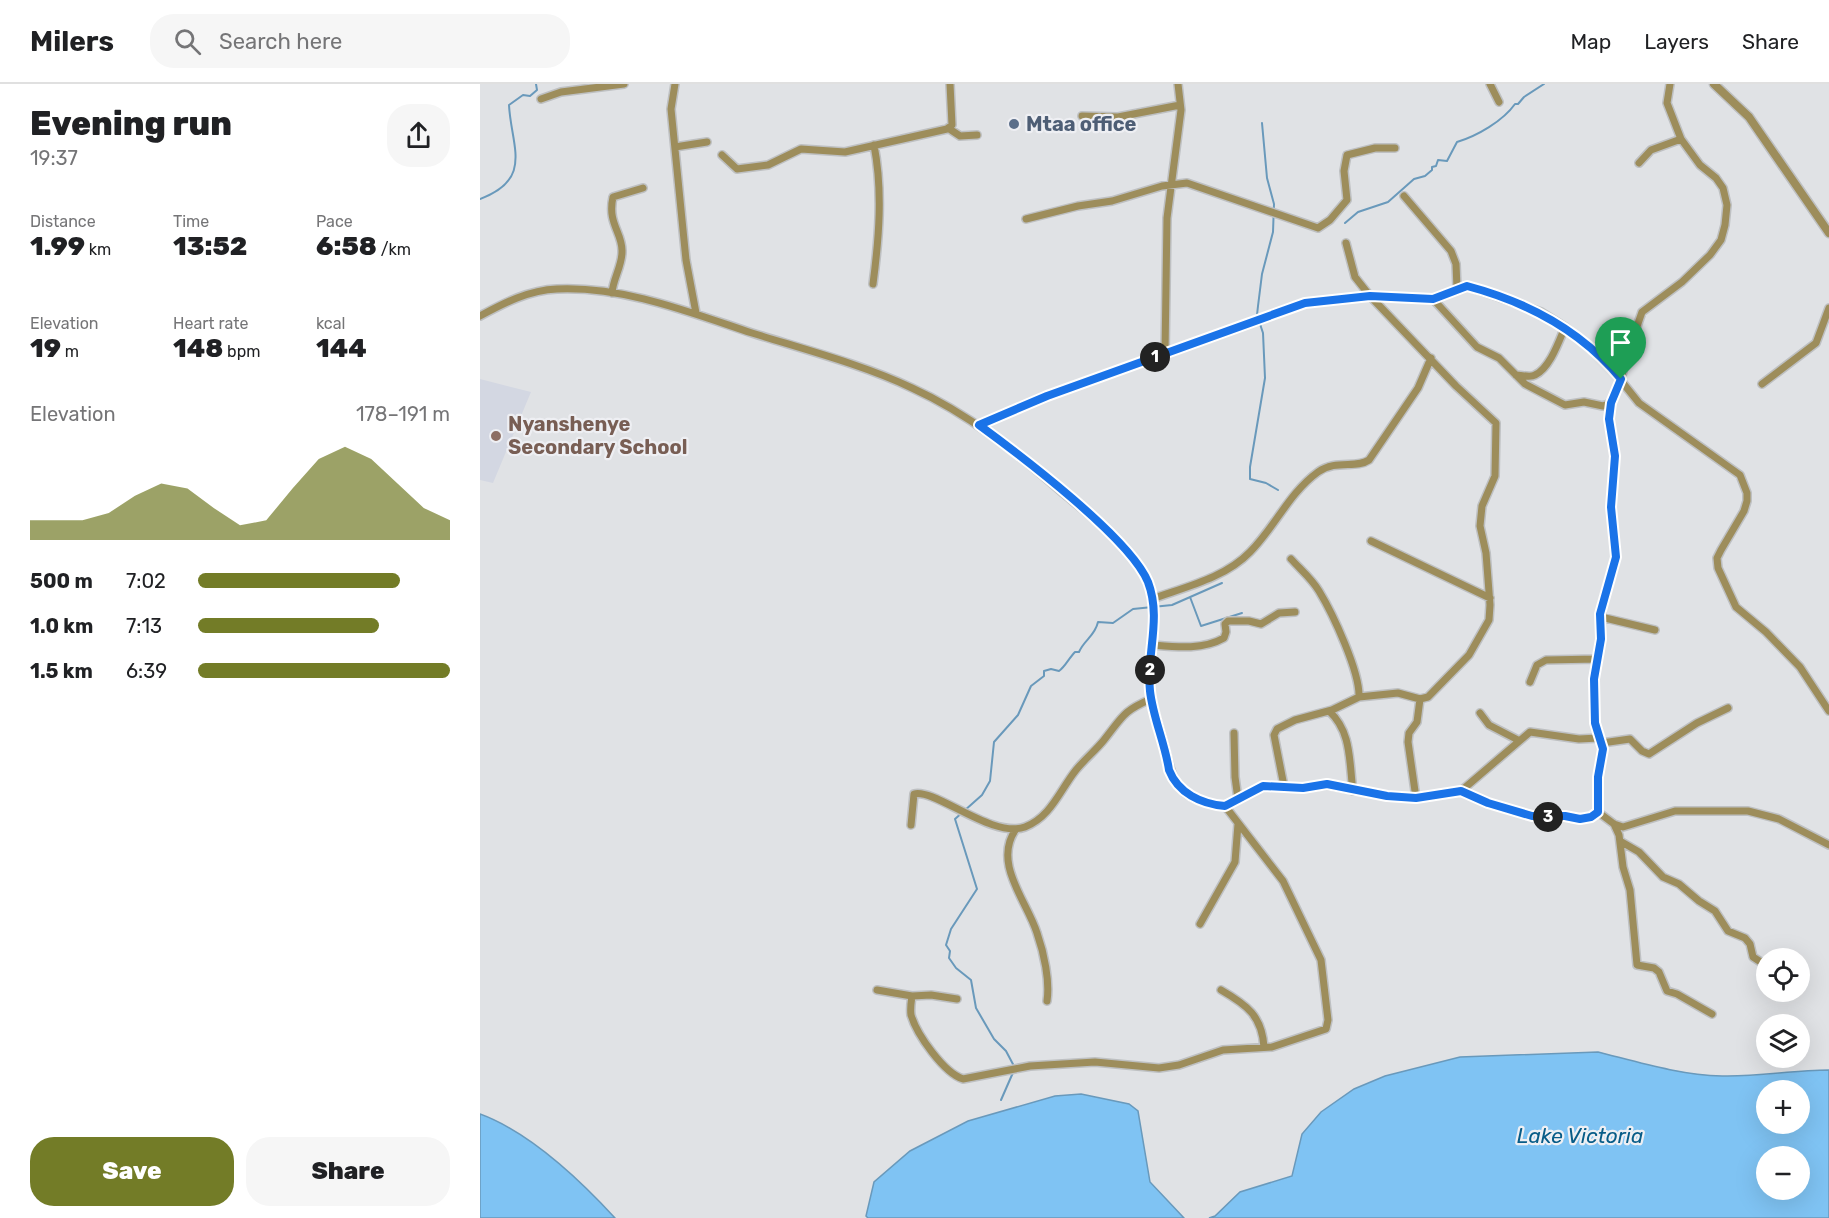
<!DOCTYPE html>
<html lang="en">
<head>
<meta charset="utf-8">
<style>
	:root { --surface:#fff; --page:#f6f6f6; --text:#202124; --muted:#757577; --line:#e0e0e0; --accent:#737c27 }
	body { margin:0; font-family:Rubik,sans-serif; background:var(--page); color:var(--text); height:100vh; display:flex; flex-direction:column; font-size:22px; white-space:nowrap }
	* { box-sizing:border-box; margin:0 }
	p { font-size:20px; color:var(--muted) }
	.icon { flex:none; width:33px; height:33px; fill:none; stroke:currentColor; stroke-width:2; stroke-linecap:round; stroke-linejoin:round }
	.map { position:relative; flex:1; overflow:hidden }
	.side { display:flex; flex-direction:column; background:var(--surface); width:480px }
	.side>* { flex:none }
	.tools { position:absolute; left:1276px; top:864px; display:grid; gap:12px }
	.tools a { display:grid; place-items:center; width:54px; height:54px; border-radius:50%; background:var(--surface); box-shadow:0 6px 24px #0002; font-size:30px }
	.pin { position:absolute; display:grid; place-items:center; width:51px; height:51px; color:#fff; margin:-62px -26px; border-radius:50% 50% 50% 0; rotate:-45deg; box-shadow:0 0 6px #0007 }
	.pin .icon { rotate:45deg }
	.km { position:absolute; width:30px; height:30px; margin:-15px; border-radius:50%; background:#222; color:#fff; font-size:16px; line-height:30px; text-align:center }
	.round { display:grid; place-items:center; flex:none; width:63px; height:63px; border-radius:24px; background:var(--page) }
	.summary { display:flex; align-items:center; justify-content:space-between; height:102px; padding:0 30px }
	h1 { font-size:33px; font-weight:800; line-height:45px }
	.figures { display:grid; grid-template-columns:repeat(3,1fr); gap:9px; height:102px; padding:6px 30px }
	.figures div { display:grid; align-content:center }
	.figures b { font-size:26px; font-weight:800 }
	.figures small { font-size:16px; font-weight:400 }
	.figures p { font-size:16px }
	.chart { height:168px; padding:12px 30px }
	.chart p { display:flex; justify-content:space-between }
	.chart svg { width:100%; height:108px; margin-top:6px; fill:var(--accent); opacity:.7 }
	.action { display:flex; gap:12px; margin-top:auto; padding:12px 30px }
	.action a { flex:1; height:69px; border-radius:24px; background:var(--accent); color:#fff; font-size:24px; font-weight:800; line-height:69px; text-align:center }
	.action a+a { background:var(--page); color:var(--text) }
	ul { padding:0 30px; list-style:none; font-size:20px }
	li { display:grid; grid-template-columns:96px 72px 1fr; align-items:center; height:45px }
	li i { height:15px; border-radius:8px; background:var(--accent) }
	header { display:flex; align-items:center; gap:36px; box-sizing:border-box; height:84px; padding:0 30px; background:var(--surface); border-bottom:2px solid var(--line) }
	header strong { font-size:28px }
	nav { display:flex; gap:33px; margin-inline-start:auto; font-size:21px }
	.search { width:420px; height:54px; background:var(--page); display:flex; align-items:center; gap:15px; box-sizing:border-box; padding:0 21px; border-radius:24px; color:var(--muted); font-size:22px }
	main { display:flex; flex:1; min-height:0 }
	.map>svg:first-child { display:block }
	.built { fill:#d3d7e2 }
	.water { fill:#7fc3f3; stroke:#6999bb; stroke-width:1.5; fill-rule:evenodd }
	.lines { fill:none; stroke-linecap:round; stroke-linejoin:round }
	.stream { stroke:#6999bb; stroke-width:2 }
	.minor-casing { stroke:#bec0c2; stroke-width:10 }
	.tertiary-casing { stroke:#bec0c2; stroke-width:11 }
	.minor { stroke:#9d8d5b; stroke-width:7 }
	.tertiary { stroke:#9d8d5b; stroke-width:8 }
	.route-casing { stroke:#fff; stroke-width:12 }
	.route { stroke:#1a73e8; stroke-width:8 }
	.service-dot { fill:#5c6f8a; stroke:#eeeff3; stroke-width:2 }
	.education-dot { fill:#8d6e63; stroke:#eeeff3; stroke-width:2 }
	.labels { text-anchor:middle; stroke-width:4.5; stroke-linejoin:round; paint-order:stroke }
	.service-label { font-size:20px; font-weight:bold; fill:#4e5e75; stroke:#eeeff3; text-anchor:start }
	.education-label { font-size:20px; font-weight:bold; fill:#785e54; stroke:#eeeff3; text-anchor:start }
	.water-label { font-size:21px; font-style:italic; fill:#075c88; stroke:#eeeff3 }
</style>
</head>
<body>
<header>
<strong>Milers</strong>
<div class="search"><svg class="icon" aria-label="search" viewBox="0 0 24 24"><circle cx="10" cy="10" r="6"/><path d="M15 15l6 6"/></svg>Search here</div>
<nav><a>Map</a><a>Layers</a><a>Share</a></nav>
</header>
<main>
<section class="side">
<div class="summary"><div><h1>Evening run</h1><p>19:37</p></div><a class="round"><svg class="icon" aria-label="share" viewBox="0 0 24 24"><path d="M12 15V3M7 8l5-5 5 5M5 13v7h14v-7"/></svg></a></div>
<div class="figures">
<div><p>Distance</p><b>1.99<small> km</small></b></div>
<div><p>Time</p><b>13:52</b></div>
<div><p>Pace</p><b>6:58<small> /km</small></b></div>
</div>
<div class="figures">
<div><p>Elevation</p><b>19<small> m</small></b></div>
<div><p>Heart rate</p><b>148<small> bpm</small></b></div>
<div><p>kcal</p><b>144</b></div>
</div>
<div class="chart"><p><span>Elevation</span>178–191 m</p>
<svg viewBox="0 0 160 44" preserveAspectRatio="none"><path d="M0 44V36L10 36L20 36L30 33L40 26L50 21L60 23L70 31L80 38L90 36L100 23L110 11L120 6L130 11L140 21L150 31L160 36V44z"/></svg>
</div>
<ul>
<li><b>500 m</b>7:02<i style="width:80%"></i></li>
<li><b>1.0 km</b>7:13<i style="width:72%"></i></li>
<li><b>1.5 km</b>6:39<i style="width:100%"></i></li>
</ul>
<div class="action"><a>Save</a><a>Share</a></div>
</section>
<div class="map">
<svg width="1349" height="1134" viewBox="0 0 1349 1134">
	<rect width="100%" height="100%" fill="#e0e2e5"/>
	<path class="built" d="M0,295L51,308L13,399L0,396Z"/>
	<path class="water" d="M1118,968C1158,978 1200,991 1242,992C1278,993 1313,986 1349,986V1134H729L735,1132L760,1108L812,1092L822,1050L841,1028L874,1005L905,992L980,973ZM1287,1006H1320V1040H1287ZM1287,1072H1320V1106H1287Z
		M601,1010L649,1020L658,1027L670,1098L704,1134H388L386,1132L394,1098L430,1067L488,1037L575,1012Z
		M0,1030C49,1048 100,1096 135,1134H0Z"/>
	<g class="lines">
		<path class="stream" d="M782,39L787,94L794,120L793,148L782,190L778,222L777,231L783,249L785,294L770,383V395L786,399L798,406
			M0,115C54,95 31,62 29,21L43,11L50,12L57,6L56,0
			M865,139L878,128L908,118L934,95L945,92L952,86V83L956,82L958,76L967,77L977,58C997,52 1023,37 1035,20H1038L1044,13L1064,0
			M710,513L721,542L762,529
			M521,1016L535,984L526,967L514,955L496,924L491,896L476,884L469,874L470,867L466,861L471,845L497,805L475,735L502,711L510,697L514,658L538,631L551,602L564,592V587L571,585L579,587C585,583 589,574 595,568H599C604,556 615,552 618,538L633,539L653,525L692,521L742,499"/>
		<g class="minor-casing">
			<path id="minor" d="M195,0L191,25L206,176L216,229
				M1010,0L1019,18
				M61,15L81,8L144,0
				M602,32L638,33L700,21
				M468,44L480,52L497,51
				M195,63L227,58
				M242,71L257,85L288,81L321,65L365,68L467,45L472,41L470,0
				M1159,79L1171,66L1201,55
				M924,112L971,167L976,180L977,204
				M546,135L598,122L632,117L682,102L707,99L838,144L850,136L867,116L864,87L867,71L895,64H915
				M393,200C399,154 403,107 394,61
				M132,209C133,195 142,182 142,168C143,149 127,140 133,113L163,104
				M953,215L997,263L1019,274L1045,300L1085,321L1104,318L1123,322L1131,319
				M0,232C24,219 49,206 77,205C144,202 209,228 272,249C323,265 384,281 432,304C489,330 536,368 583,409C611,432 644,457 663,489C685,526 667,565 670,605C671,620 677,635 681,650C694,693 689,715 745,722L783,702L823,704L847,701L907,712L936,714L981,707L1008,719L1052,732H1085L1100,735L1111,733L1118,728L1134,740L1143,743L1195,727H1268L1299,735L1349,761
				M685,270L687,134L701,26L698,0
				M1036,291C1042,291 1050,294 1055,291C1070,284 1079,257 1085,243
				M1282,300L1336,259L1349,224
				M499,341L566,312L825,219L890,212L953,215L987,202L1061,228L1085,243L1126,278L1159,319L1260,391L1267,409V417L1264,427L1241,466L1237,474L1238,484L1256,523L1286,548L1320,583L1349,627
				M891,457L1010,514
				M811,475C821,486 832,495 839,507C853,530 880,588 879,613
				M672,515C705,503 745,494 770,468C795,443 809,409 838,388C856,375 876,385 889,376L938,304L951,274
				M1121,533L1175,546
				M673,561C696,563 723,566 744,554L746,548L745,540L748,537H769L781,540L799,529L815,528
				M1050,598L1057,581L1066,576L1117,575
				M849,627C872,648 869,678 873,707
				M1000,629L1009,641L1038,656
				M754,649L755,693L758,715
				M1122,659L1150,655L1162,667L1169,670L1217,639L1248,624
				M804,702L794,651L797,645L815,636L852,626L879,613L918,609L940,615L948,613L989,571L1009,536L1010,521L1006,469L1000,442L1002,422L1015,392L1016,339L976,302L890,212L875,193L866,159
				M981,707L1050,648L1099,655L1119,654
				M936,714L928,658L929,649L937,638L940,615
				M1118,728V693L1123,665L1115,639L1114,595L1121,555L1122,521L1136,473L1131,423L1135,372L1129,335L1131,319L1141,295L1147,271L1162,228L1202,198L1230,171L1241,156L1245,141L1247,121L1243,104L1236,94L1220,81L1201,55L1187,19L1190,0
				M1134,740L1139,751L1143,783L1150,806L1157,881L1174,884L1179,888L1187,907L1197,910L1232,930
				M431,741L434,710C455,704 512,755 545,743C571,733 580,706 596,686C605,675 616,666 624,656C643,632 643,627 671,615
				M536,745C512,779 547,817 557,849C564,869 570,897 567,917
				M1140,757L1159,768L1183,793L1199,800L1219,817L1235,827L1248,847L1265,854L1270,860L1273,873L1287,882
				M720,840L755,778L758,740
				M397,906L432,912L451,911L477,915
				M741,906C767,921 782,932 784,963
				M432,912C431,919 430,924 431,931C437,951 464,989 483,995L550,982L615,978L679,984L699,981L743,966L792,963L846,945L848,936L841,876L803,797L745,722"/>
		</g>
		<g class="tertiary-casing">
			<path id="tertiary" d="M1234,0L1269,33L1349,149"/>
		</g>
		<use href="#minor" class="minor"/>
		<use href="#tertiary" class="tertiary"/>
	</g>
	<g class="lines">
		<g class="route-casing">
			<path id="route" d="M987,202C1047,218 1101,246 1141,295L1131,319L1129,335L1135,372L1131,423L1136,473L1120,530L1121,555L1114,595L1115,639L1123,665L1118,693V728L1111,733L1100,735L1085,732H1052L1008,719L981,707L936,714L907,712L847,700L823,704L783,702L745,722C721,720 698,709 689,686C685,659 673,634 670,607C666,570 682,535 668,498C650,454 540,371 499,341L567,312L825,219L890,212L953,215Z"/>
		</g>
		<use href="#route" class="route"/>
	</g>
	<circle class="service-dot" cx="534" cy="40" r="6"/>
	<circle class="education-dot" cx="16" cy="352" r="6"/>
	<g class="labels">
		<g class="service-label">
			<text x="546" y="47">Mtaa office</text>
		</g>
		<g class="education-label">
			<text x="28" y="347">Nyanshenye<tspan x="28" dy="23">Secondary School</tspan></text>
		</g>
		<g class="water-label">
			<text x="1100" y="1059">Lake Victoria</text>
		</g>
	</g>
</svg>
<div class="tools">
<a><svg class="icon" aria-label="locate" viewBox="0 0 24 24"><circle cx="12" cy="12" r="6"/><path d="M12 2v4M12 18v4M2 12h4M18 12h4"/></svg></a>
<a><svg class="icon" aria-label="layers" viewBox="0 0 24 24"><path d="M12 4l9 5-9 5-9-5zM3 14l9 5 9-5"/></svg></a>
<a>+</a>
<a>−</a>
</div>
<div class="pin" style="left:1141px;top:295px;background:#1e9e55"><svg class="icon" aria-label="arrive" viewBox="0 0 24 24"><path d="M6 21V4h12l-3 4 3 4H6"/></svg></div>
<b class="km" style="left:675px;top:273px">1</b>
<b class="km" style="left:670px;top:586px">2</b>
<b class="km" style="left:1068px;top:733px">3</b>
</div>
</main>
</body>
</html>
